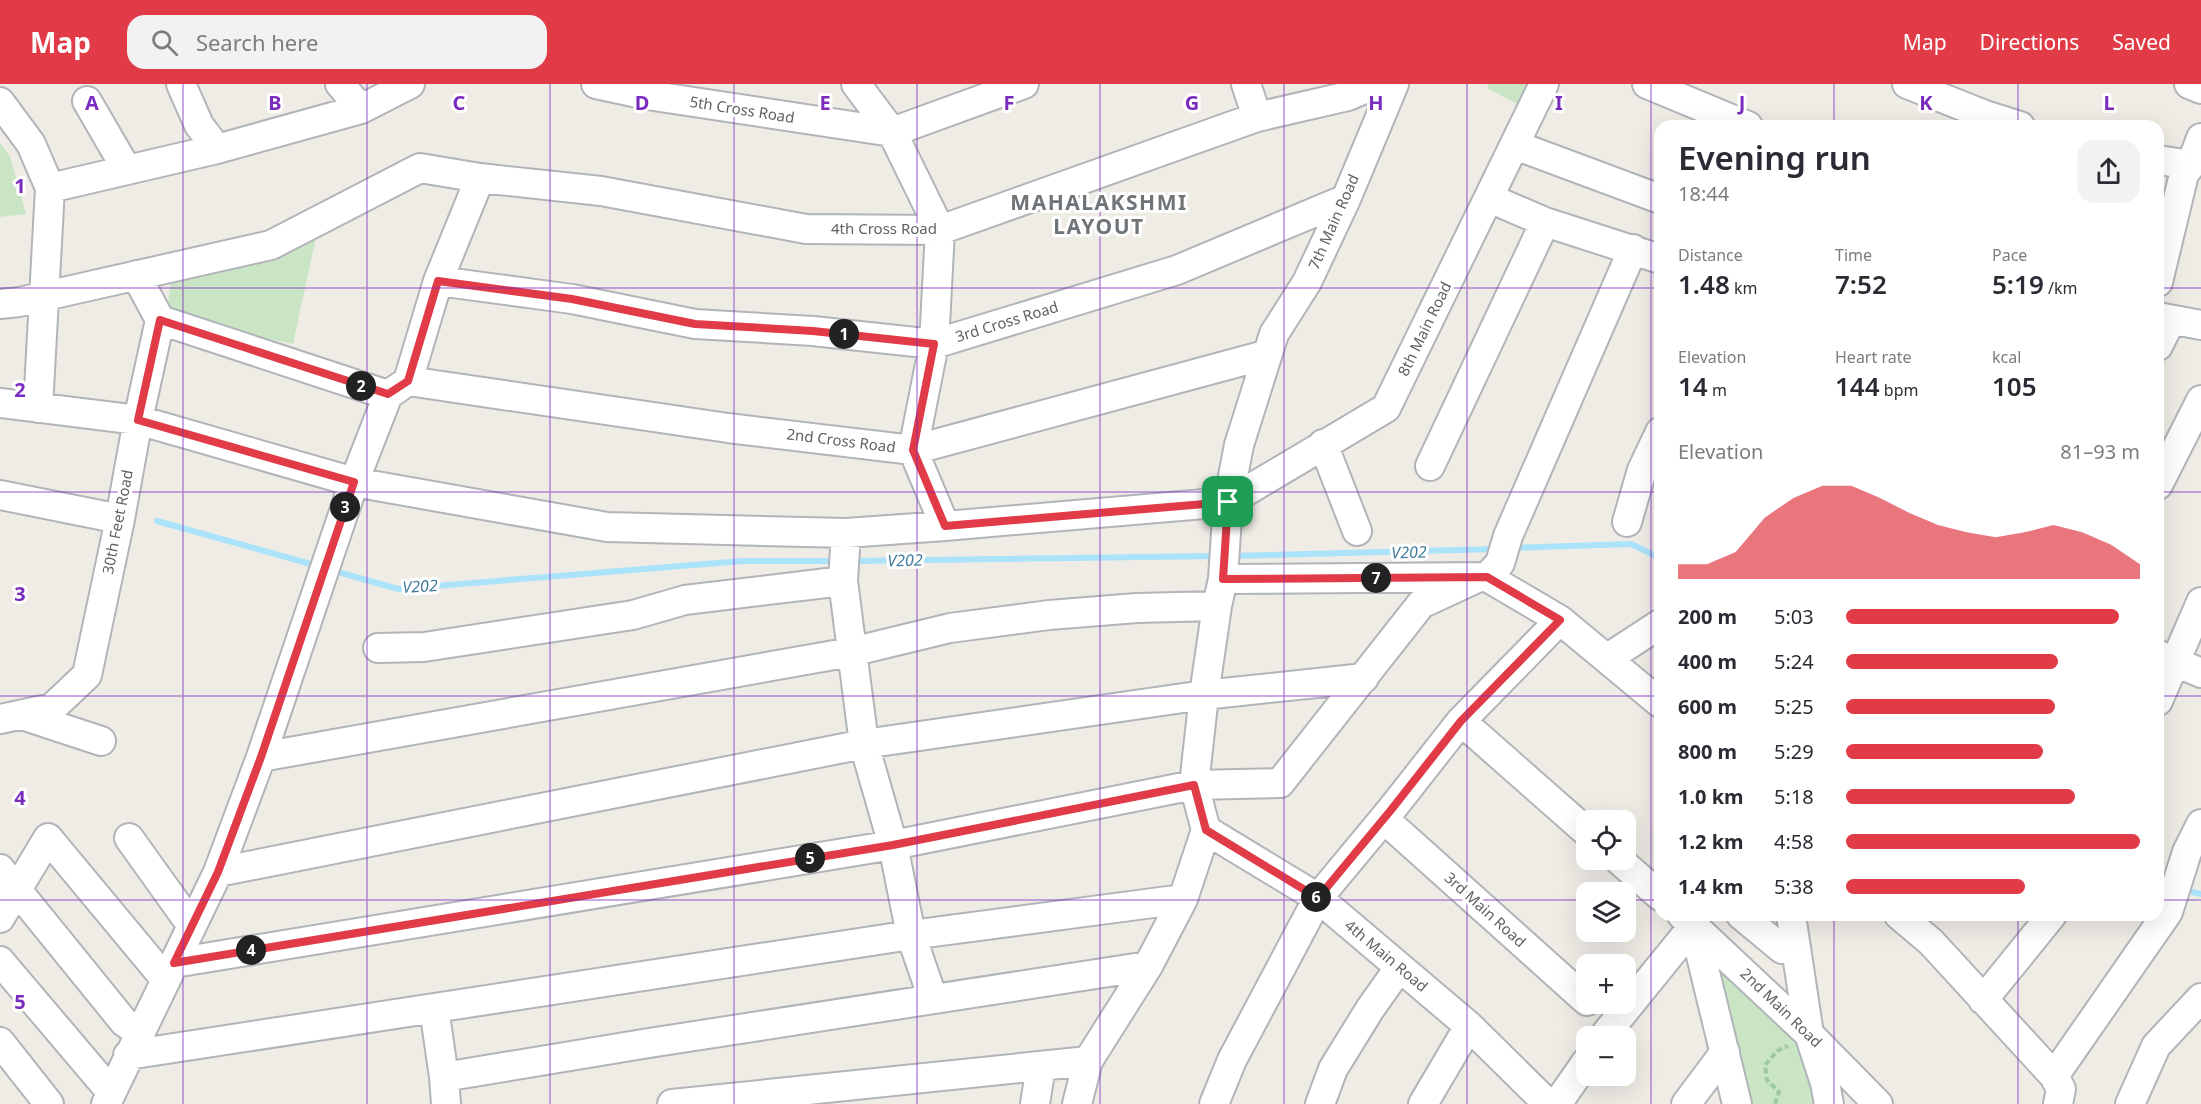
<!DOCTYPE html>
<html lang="en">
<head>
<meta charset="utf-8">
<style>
	:root { --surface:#fff; --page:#f2f2f3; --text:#2b2b33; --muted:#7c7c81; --accent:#e03b47 }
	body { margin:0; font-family:"Noto Sans",sans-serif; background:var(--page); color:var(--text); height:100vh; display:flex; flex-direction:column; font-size:22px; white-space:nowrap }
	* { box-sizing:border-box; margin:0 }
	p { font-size:20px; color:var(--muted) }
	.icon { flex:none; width:33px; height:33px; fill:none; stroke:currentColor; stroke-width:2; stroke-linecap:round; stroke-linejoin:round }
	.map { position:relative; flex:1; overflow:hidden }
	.sheet { position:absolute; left:1654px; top:36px; width:510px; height:801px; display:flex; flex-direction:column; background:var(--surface); border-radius:18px; box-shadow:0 6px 24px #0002 }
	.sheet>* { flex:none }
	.controls { position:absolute; left:1576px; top:726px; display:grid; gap:12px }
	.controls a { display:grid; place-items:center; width:60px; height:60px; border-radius:12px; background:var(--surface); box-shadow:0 6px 24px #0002; font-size:30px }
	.pin { position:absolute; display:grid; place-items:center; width:51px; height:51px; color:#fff; margin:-26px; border-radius:12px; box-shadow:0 3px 9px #0006 }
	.km { position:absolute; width:30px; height:30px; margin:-15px; border-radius:50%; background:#222; color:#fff; font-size:16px; line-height:30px; text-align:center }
	.round { display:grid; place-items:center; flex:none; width:63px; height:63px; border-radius:18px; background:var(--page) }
	.head { display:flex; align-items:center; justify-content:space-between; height:102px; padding:0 24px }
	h1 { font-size:33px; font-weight:600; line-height:45px }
	.stats { display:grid; grid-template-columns:repeat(3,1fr); gap:9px; height:102px; padding:6px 24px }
	.stats div { display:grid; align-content:center }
	.stats b { font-size:26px; font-weight:600 }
	.stats small { font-size:16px; font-weight:400 }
	.stats p { font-size:16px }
	.chart { height:168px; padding:12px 24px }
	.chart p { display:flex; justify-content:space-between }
	.chart svg { width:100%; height:108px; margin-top:6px; fill:var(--accent); opacity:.7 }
	ul { padding:0 24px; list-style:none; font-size:20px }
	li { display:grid; grid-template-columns:96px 72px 1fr; align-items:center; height:45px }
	li i { height:15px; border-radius:8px; background:var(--accent) }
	header { display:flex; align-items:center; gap:36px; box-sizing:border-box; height:84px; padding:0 30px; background:var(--accent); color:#fff }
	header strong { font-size:28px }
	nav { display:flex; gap:33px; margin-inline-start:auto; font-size:21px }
	.search { width:420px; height:54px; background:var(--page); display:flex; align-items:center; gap:15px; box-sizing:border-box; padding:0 21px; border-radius:18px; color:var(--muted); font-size:22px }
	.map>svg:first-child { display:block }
	.green { fill:#c9e5c4 }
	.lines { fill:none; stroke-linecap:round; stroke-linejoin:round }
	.stream { stroke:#abe3fa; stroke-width:6 }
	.minor-casing { stroke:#b1b4b8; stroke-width:32 }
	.path { stroke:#9fc8a4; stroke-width:4; stroke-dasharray:6 3; stroke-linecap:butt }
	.minor { stroke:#fff; stroke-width:28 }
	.route-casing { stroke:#fff; stroke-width:12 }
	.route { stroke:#e03b47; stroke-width:8 }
	.grid { fill:none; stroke:#7b2cbf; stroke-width:1.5; stroke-opacity:0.55 }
	.labels { text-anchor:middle; stroke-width:6; stroke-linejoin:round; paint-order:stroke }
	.street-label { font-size:15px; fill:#5e6266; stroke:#fff }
	.water-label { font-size:16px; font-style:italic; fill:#427b9b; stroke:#fff }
	.district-label { font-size:21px; font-weight:bold; letter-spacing:1.5px; fill:#6f7478; stroke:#fff }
	.grid-label { font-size:20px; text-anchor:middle; font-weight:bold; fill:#7b2cbf; stroke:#fff; stroke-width:6; stroke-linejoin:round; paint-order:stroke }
</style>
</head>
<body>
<header>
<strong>Map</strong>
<div class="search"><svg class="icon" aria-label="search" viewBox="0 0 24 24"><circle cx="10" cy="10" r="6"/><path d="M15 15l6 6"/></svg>Search here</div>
<nav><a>Map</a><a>Directions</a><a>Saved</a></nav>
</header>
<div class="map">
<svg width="2201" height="1020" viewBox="0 0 2201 1020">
	<rect width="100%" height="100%" fill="#efece6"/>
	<path class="green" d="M1489,0H1528L1519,21L1487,4Z
		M0,59L10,72L26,130L0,133Z
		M316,153L293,260L166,233L172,189L294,166Z
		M1708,872L1828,962L1838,1020H1743Z"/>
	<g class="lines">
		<path class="stream" d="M157,437L318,482
			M1512,464L1631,460L1660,474
			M1230,472L1496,465
			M852,477L1217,472
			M331,486L398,505L743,477H836
			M2183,806L2201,810"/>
		<g class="minor-casing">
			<path id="minor" d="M181,0L199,41L217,65
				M340,0L361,25
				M596,0L647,11L892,48L1024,0
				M856,0L892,48L940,146L934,260L913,366L945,442
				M1246,0L1257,33
				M1647,0L1748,42
				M1907,0L1985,31L2020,42
				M2189,0L2201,5
				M87,17L127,86
				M0,18L31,60L50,104L38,324
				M1515,61L1660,115
				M2158,76L2191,81
				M480,94L601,107L806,145L940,146L1257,33L1348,12L1376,0
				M50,104L217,65L361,25L410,0
				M1489,114L1545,138L1660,175
				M438,197L572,215L695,240L813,247L934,260L1177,186L1346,115
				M2158,198L2184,90L2191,81L2201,54
				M0,220L19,218L271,161L420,84L480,94L438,197L408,297L388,311L354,398L261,673L218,788L106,1020
				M2158,233L2201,241
				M160,236L388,311
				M2158,262L2171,236
				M408,297L728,344L913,366L1265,271
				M0,319L138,336L354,398L607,443L846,449L945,442L1228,418L1386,324L1544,0
				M1323,360L1357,447
				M1430,382L1545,138
				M2158,401L2201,316
				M0,411L120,435
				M1627,438L1642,386L1660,348
				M846,449L843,497L864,660L893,761L911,851L933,915
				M1487,493L1500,479L1508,452L1633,165
				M1223,495L1487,493L1560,536L1660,619
				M378,564L424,563L633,531L685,516L843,497
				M2159,571L2201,589
				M1608,574L1660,540
				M2158,617L2201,518
				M22,631L101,657
				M0,635L52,624L87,591L120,435L138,336L160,236L136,191
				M1461,637L1587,748
				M261,673L851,568L950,544L1049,531L1137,524L1217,522
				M1384,735L1587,917
				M1206,746L1318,814L1469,942L1548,1020
				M129,754L192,842
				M1619,776L1660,812
				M0,785L124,938L140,949
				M218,788L864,660L1204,611L1364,594
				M1682,831L1809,950L1878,1020
				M1741,831L1782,865
				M1791,831L1809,950L1825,999L1829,1020
				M1899,831L1931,858L2054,992L2061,1005L2058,1020
				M0,834L48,754L166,896
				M1693,839L1737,1020
				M0,877L111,1008
				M174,879L893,761L1194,701L1280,699L1421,520L1477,494
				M1983,916L2052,831
				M434,924L444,993
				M1604,952L1694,841
				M0,958L49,1020
				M128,971L911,851L1183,815
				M2054,992L2168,828L2187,768L2201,740
				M446,1020L444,993L649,959L1148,882
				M672,1020L1088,977
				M1035,1020L1041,982
				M1077,1020L1088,977L1148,882L1183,815L1206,746L1194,701L1204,611L1217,522L1223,495L1228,418L1239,361L1274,250L1307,198L1346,115L1394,0
				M1214,1020L1232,976L1318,814L1391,726L1461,637L1560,536
				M1320,1020L1333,985L1370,925L1399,884
				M1423,1020L1469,942
				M1557,1020L1587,977
				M1686,1020L1725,968
				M2130,1020L2156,962L2201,914"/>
		</g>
		<path class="path" d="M1775,1020L1779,1008L1767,996L1765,981L1777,967L1788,962"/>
		<use href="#minor" class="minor"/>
	</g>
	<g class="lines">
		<g class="route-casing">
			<path id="route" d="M438,197L572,215L695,240L813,247L934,260L913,366L945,442L1228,418L1223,495L1487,493L1560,536L1461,637L1391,726L1318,814L1206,746L1194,701L893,761L174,879L218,788L261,673L354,398L138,336L160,236L388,310L408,297Z"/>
		</g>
		<use href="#route" class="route"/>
	</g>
	<path class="grid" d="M183,0V1020M367,0V1020M550,0V1020M734,0V1020M917,0V1020M1100,0V1020M1284,0V1020M1467,0V1020M1651,0V1020M1834,0V42M2018,0V42M0,204H1660M2158,204H2201M0,408H1660M2158,408H2201M0,612H1660M2158,612H2201M0,816H1587M1626,816H1660M2158,816H2201M1834,831V1020M2018,831V1020"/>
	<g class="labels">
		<g class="street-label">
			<text transform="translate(742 26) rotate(9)" y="5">5th Cross Road</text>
			<text transform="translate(1334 138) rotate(-66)" y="5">7th Main Road</text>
			<text x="884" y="150">4th Cross Road</text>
			<text transform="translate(1007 238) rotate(-17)" y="5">3rd Cross Road</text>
			<text transform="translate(1425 245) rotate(-64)" y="5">8th Main Road</text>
			<text transform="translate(841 357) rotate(7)" y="5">2nd Cross Road</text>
			<text transform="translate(118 438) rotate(-79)" y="5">30th Feet Road</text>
			<text transform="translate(1485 826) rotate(42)" y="5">3rd Main Road</text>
			<text transform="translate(1386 872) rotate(40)" y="5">4th Main Road</text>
			<text transform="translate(1781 924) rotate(44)" y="5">2nd Main Road</text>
		</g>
		<g class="water-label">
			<text transform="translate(1409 468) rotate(-2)" y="6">V202</text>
			<text transform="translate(905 476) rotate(-1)" y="6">V202</text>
			<text transform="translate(420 502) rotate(-3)" y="6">V202</text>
		</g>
		<g class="district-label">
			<text x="1099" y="126">MAHALAKSHMI<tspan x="1099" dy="24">LAYOUT</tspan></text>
		</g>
	</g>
	<g class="grid-label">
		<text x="92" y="26">A</text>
		<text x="275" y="26">B</text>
		<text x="459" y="26">C</text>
		<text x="642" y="26">D</text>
		<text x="825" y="26">E</text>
		<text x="1009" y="26">F</text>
		<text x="1192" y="26">G</text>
		<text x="1376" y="26">H</text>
		<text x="1559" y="26">I</text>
		<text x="1742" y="26">J</text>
		<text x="1926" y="26">K</text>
		<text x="2109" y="26">L</text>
		<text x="20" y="109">1</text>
		<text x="20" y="313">2</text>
		<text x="20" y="517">3</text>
		<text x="20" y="721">4</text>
		<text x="20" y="925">5</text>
	</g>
</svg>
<div class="controls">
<a><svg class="icon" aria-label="locate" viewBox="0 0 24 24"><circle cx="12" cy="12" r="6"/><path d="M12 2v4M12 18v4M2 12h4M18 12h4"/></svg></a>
<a><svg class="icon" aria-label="layers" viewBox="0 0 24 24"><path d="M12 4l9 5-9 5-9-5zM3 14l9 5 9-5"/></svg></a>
<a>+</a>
<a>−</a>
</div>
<div class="pin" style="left:1228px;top:418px;background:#1e9e55"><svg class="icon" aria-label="arrive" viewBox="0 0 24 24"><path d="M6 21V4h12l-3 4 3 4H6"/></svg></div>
<b class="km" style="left:844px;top:250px">1</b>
<b class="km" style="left:361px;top:302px">2</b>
<b class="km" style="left:345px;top:423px">3</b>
<b class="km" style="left:251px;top:866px">4</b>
<b class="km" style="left:810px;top:774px">5</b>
<b class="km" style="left:1316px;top:813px">6</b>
<b class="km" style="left:1376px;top:494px">7</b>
<section class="sheet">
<div class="head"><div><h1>Evening run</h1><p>18:44</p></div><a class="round"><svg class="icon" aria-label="share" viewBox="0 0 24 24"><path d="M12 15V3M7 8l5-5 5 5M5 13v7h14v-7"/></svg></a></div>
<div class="stats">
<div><p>Distance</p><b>1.48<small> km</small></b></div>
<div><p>Time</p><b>7:52</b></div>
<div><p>Pace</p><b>5:19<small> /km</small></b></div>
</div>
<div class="stats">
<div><p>Elevation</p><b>14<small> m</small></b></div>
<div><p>Heart rate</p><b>144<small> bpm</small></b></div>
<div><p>kcal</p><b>105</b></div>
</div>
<div class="chart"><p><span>Elevation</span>81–93 m</p>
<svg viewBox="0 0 160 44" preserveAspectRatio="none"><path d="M0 44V38L10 38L20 33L30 19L40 11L50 6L60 6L70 11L80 17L90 22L100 25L110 27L120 25L130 22L140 25L150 30L160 38V44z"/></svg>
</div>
<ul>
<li><b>200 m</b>5:03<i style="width:93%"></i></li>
<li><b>400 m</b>5:24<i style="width:72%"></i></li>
<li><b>600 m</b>5:25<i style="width:71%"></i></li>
<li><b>800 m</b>5:29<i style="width:67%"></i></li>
<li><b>1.0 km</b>5:18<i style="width:78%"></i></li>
<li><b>1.2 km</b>4:58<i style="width:100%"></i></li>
<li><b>1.4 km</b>5:38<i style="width:61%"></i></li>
</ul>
</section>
</div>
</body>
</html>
